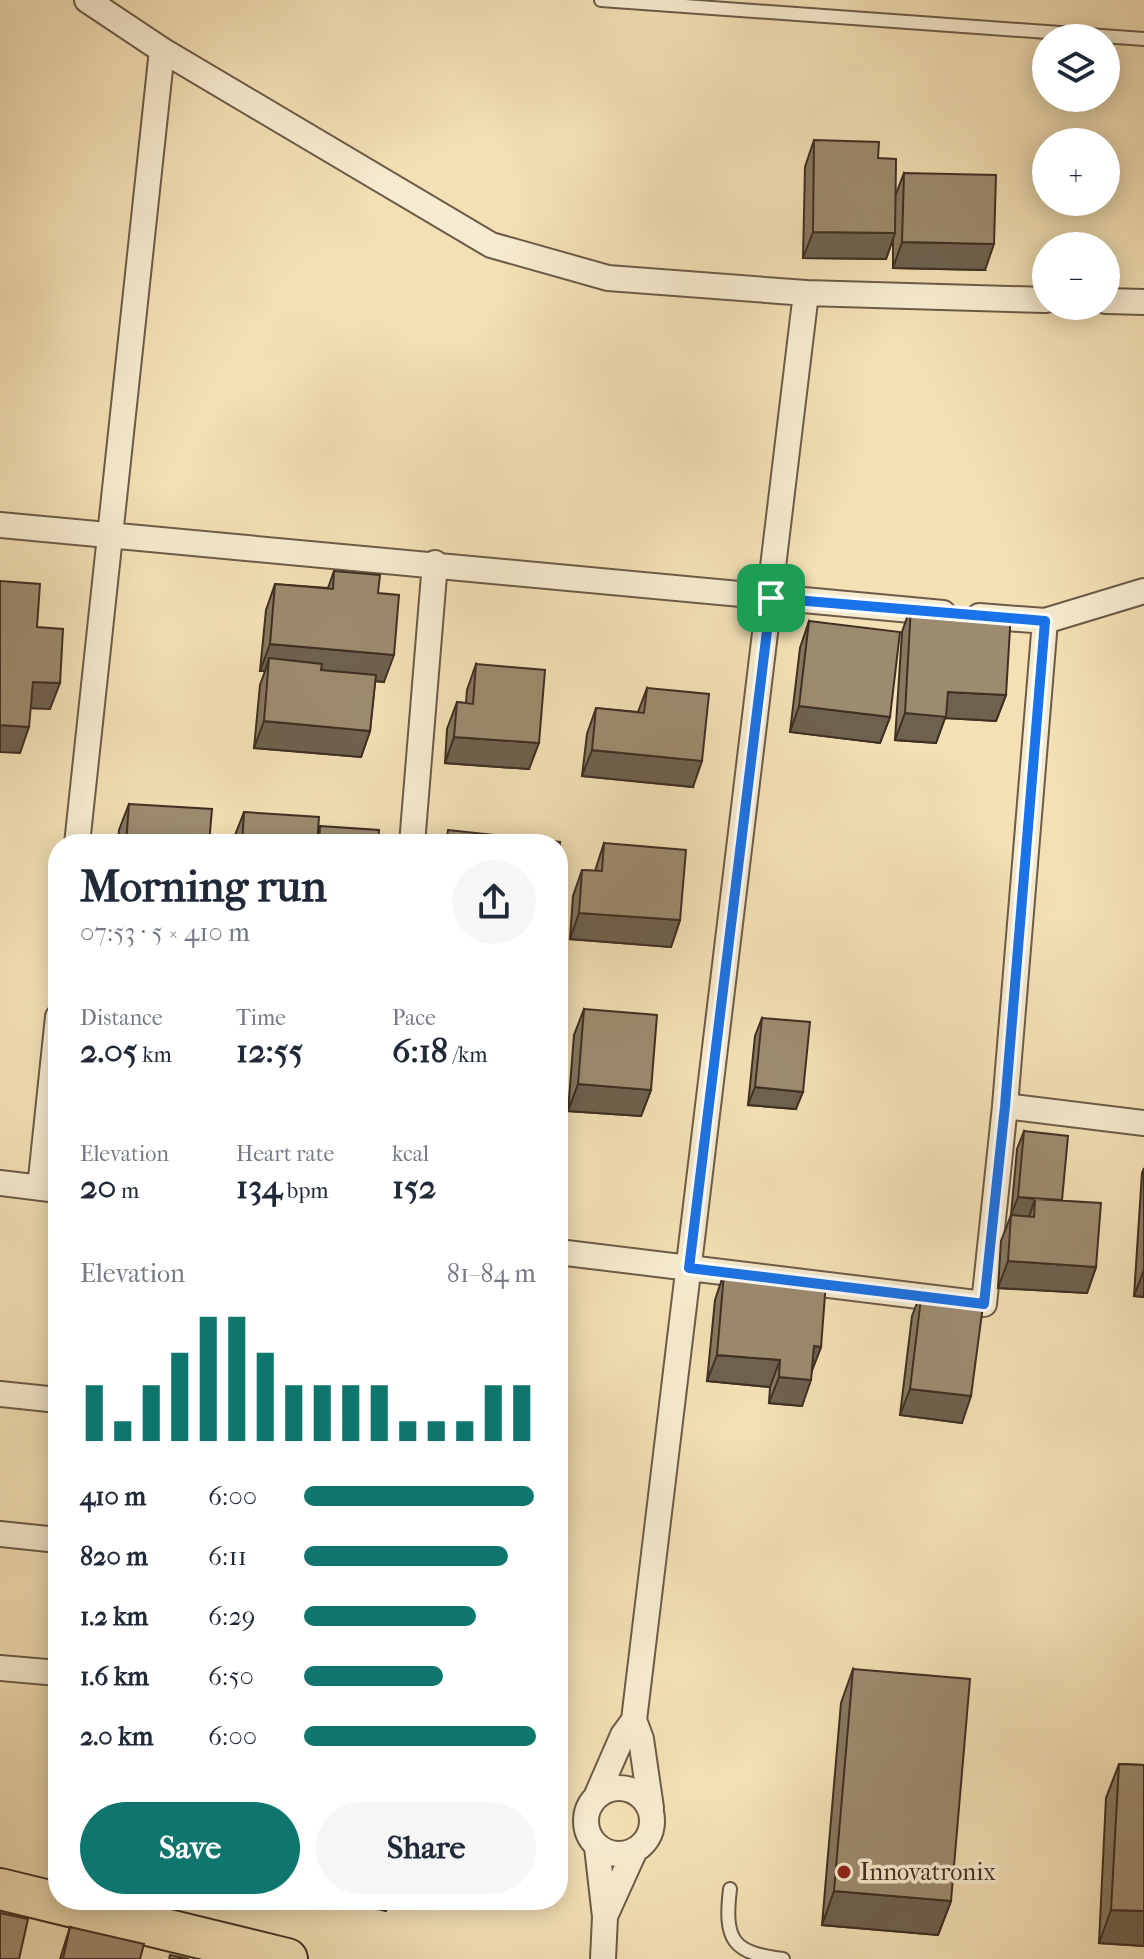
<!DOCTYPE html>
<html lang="en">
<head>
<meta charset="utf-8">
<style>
	:root { --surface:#fff; --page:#f6f6f7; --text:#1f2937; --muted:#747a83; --accent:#0f766e }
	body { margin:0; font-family:"IM FELL French Canon",serif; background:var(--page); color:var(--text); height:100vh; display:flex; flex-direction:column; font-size:30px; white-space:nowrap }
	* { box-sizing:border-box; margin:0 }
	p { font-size:26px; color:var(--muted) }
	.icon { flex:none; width:44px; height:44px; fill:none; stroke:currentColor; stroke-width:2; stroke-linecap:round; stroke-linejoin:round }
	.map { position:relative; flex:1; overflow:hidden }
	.drawer { position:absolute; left:48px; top:834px; width:520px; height:1076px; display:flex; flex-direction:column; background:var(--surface); border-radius:32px; box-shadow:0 4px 20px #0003 }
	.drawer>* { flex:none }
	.tools { position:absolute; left:1032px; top:24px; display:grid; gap:16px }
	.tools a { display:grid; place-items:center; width:88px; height:88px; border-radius:50%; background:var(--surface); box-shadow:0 4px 20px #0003; font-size:40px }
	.pin { position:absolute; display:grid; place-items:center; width:68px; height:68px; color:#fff; margin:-34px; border-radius:16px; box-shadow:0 4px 12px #0006 }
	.round { display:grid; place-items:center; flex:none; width:84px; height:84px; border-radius:42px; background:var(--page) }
	.headline { display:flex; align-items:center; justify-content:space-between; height:136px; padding:0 32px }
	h1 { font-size:44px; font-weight:700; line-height:60px }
	.figures { display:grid; grid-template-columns:repeat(3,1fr); gap:12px; height:136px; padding:8px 32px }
	.figures div { display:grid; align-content:center }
	.figures b { font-size:34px; font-weight:700 }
	.figures small { font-size:22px; font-weight:400 }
	.figures p { font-size:22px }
	.chart { height:224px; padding:16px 32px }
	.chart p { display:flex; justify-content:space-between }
	.chart svg { width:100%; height:144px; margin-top:8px; stroke:var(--accent); stroke-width:6 }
	.action { display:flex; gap:16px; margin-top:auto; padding:16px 32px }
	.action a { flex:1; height:92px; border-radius:48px; background:var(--accent); color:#fff; font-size:32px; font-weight:700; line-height:92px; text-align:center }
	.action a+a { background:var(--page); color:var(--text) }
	ul { padding:0 32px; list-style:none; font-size:26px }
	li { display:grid; grid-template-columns:128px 96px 1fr; align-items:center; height:60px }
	li i { height:20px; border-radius:10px; background:var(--accent) }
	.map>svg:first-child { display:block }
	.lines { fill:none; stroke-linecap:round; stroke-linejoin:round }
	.service-casing { stroke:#6c5b48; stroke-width:16 }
	.minor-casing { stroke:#6c5b48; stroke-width:28 }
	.primary-casing { stroke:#3f2f23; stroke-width:44 }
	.service { stroke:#f7ebcf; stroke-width:12 }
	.minor { stroke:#f7ebcf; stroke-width:24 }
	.primary { stroke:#f3e0b5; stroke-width:40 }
	.wall { fill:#87785f; stroke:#3f2f23; stroke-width:2 }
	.shaded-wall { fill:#6e614e; stroke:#3f2f23; stroke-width:2 }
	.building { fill:#9d8b6f; stroke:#3f2f23; stroke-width:2 }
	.route-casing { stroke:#fff; stroke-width:16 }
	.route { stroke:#1a73e8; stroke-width:10 }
	.poi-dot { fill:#8f2418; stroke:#f7ebcf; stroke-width:3 }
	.labels { text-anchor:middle; stroke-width:7; stroke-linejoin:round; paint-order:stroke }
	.poi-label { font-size:24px; fill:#3f2f23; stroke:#f7ebcf; text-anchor:start }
</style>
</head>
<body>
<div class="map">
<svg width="1144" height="1959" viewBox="0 0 1144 1959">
	<rect width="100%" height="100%" fill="#f3e0b5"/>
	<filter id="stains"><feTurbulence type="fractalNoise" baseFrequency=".0025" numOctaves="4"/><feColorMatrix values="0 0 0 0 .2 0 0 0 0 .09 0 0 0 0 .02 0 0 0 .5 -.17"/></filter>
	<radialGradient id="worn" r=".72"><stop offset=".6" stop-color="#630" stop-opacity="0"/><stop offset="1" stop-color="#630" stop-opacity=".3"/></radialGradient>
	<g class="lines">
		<g class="service-casing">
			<path id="service" d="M601,0L1144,39
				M730,1889C724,1940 732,1953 783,1959"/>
		</g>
		<g class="minor-casing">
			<path id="minor" d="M87,0L162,50L491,245L608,278L806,293L1046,300
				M1106,301L1144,302
				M0,525L943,613
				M979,616L1045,621L1144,591
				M77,844L162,50
				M412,844L435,563
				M1005,1106L1144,1123
				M0,1183L58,1190
				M40,1188L58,1017
				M558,1252L984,1304L1005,1106L1045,621
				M0,1394L58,1400
				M0,1534L58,1540
				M0,1668L58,1673
				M634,1720L641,1739L651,1808
				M586 1821a33 33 0 1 1 66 0a33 33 0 1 1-66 0Z
				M596,1797L623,1735L634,1720L806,293
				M597,1847L605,1917L603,1959
				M606,1914L634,1852"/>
		</g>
		<g class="primary-casing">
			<path id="primary" d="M0,1889L287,1959"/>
		</g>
		<use href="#service" class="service"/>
		<use href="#minor" class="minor"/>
		<use href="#primary" class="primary"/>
	</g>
	<path class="wall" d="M814,140L878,158L896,194L904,173L985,270L893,268V239L886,259L803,258L805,167Z
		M334,571L378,593L384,682L375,681L370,731L361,757L254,748L260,685L265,671H260L266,610L275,584L328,588Z
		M911,606L1006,695L996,721L945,718L936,743L895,740L902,632Z
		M809,621L890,717L880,743L790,732L800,648Z
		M476,664L529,769L445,763L447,729L457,702L466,703L467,690Z
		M647,688L693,787L582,776L587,734L596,708L638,712Z
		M129,804L209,844H118L119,830Z
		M244,812L318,834L320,826L378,844H234V838Z
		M604,843L680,920L671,947L570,939L573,896L582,870L595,871Z
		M584,1009L651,1090L641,1116L568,1111L574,1035Z
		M762,1018L796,1109L748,1105L755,1036Z
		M1024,1131L1062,1200L1096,1267L1087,1293L998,1288L1001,1241L1011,1215L1017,1149Z
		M1144,1168V1297L1134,1296L1142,1173Z
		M724,1273L821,1347L812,1370L802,1406L769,1403L770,1387L707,1381L715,1300Z
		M922,1290L962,1423L900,1415L912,1316Z
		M853,1669L951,1901L938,1935L822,1925L841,1703Z
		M1119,1764L1144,1765V1946L1099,1943L1106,1798Z
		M350,1900H390L386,1911L349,1902Z
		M70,1927L140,1959H60Z"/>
	<path class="shaded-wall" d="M813,232L895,233L886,259L803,258Z
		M902,242L994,244L985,270L893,268Z
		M270,644L394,655L384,682L268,671L269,658L265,671H260Z
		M33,682L60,683L50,709L23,708Z
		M948,692L1006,695L996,721L945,718L936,743L895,740L905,713Z
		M799,706L890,717L880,743L790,732Z
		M264,721L370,731L361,757L254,748Z
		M0,725L29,727L20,753L0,752Z
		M454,737L539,743L529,769L445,763Z
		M592,750L702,761L693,787L582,776Z
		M579,913L680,920L671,947L570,939Z
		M578,1084L651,1090L641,1116L568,1111Z
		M755,1087L803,1092L796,1109L748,1105Z
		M1018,1197L1035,1199L1029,1217L1011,1215Z
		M1008,1261L1096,1267L1087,1293L998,1288Z
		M1144,1270V1297L1134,1296Z
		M814,1346L821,1347L811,1373Z
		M717,1355L780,1360L770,1387L707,1381Z
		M779,1377L811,1380L802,1406L769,1403Z
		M910,1389L971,1396L962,1423L900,1415Z
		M834,1891L951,1901L938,1935L822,1925Z
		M1111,1910L1144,1911V1946L1099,1943Z"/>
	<path class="building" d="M814,140L879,142L878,158L896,159L895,233L813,232Z
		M904,173L996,175L994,244L902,242Z
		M334,571L380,575L378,593L399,595L394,655L270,644L275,584L333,589Z
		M0,581L40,584L37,627L63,629L60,683L33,682L29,727L0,725Z
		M911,606L1011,612L1006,695L948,692L946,717L905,713Z
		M809,621L900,632L890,717L799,706Z
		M269,658L322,664L321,670L376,675L370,731L264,721Z
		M476,664L545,670L539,743L454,737L457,702L473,704Z
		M647,688L709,694L702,761L592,750L596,708L644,713Z
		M129,804L212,809L209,844H126Z
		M244,812L319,817L317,844H242Z
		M320,826L379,830L378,844H319Z
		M448,830L560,842L558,865V844H446Z
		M604,843L686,850L680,920L579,913L582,870L602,871Z
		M584,1009L657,1015L651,1090L578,1084Z
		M762,1018L810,1022L803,1092L755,1087Z
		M1024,1131L1068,1136L1062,1200L1018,1197Z
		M1035,1199L1101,1203L1096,1267L1008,1261L1011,1215L1034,1217Z
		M724,1273L826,1282L821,1347L814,1346L811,1380L779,1377L780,1360L717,1355Z
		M922,1290L984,1298L971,1396L910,1389Z
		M853,1669L970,1679L951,1901L834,1891Z
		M1119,1764L1144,1765V1911L1111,1910Z
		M0,1913L28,1919L19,1959H0Z
		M70,1927L144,1944L140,1959H63Z
		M170,1955L189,1959H169Z"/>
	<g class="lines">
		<g class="route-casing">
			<path id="route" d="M771,598L1045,621L1005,1106L984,1304L689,1268Z"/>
		</g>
		<use href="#route" class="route"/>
	</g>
	<circle class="poi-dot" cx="844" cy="1872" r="8"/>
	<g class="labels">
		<g class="poi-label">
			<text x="860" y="1880">Innovatronix</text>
		</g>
	</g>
	<rect width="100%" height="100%" filter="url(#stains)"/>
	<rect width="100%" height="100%" fill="url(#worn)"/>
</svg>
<div class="tools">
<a><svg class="icon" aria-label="layers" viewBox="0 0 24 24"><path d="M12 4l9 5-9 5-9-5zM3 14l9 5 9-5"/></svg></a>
<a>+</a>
<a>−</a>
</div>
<div class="pin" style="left:771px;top:598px;background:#1e9e55"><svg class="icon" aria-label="arrive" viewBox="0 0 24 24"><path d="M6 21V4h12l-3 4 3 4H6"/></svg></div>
<section class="drawer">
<div class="headline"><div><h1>Morning run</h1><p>07:53 · 5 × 410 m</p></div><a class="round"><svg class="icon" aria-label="share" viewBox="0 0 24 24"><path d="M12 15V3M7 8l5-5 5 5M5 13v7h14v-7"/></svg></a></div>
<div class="figures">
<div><p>Distance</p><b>2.05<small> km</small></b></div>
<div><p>Time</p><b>12:55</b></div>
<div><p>Pace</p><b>6:18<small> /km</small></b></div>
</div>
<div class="figures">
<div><p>Elevation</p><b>20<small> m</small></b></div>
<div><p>Heart rate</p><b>134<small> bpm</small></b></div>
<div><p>kcal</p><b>152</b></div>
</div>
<div class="chart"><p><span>Elevation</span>81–84 m</p>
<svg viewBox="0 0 160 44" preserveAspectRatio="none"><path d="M5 44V27M15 44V38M25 44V27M35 44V17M45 44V6M55 44V6M65 44V17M75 44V27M85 44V27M95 44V27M105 44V27M115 44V38M125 44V38M135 44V38M145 44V27M155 44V27"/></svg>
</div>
<ul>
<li><b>410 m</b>6:00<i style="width:99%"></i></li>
<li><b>820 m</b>6:11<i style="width:88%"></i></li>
<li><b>1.2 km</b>6:29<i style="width:74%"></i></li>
<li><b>1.6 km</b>6:50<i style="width:60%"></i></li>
<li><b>2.0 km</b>6:00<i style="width:100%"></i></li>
</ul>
<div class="action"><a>Save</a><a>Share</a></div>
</section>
</div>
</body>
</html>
